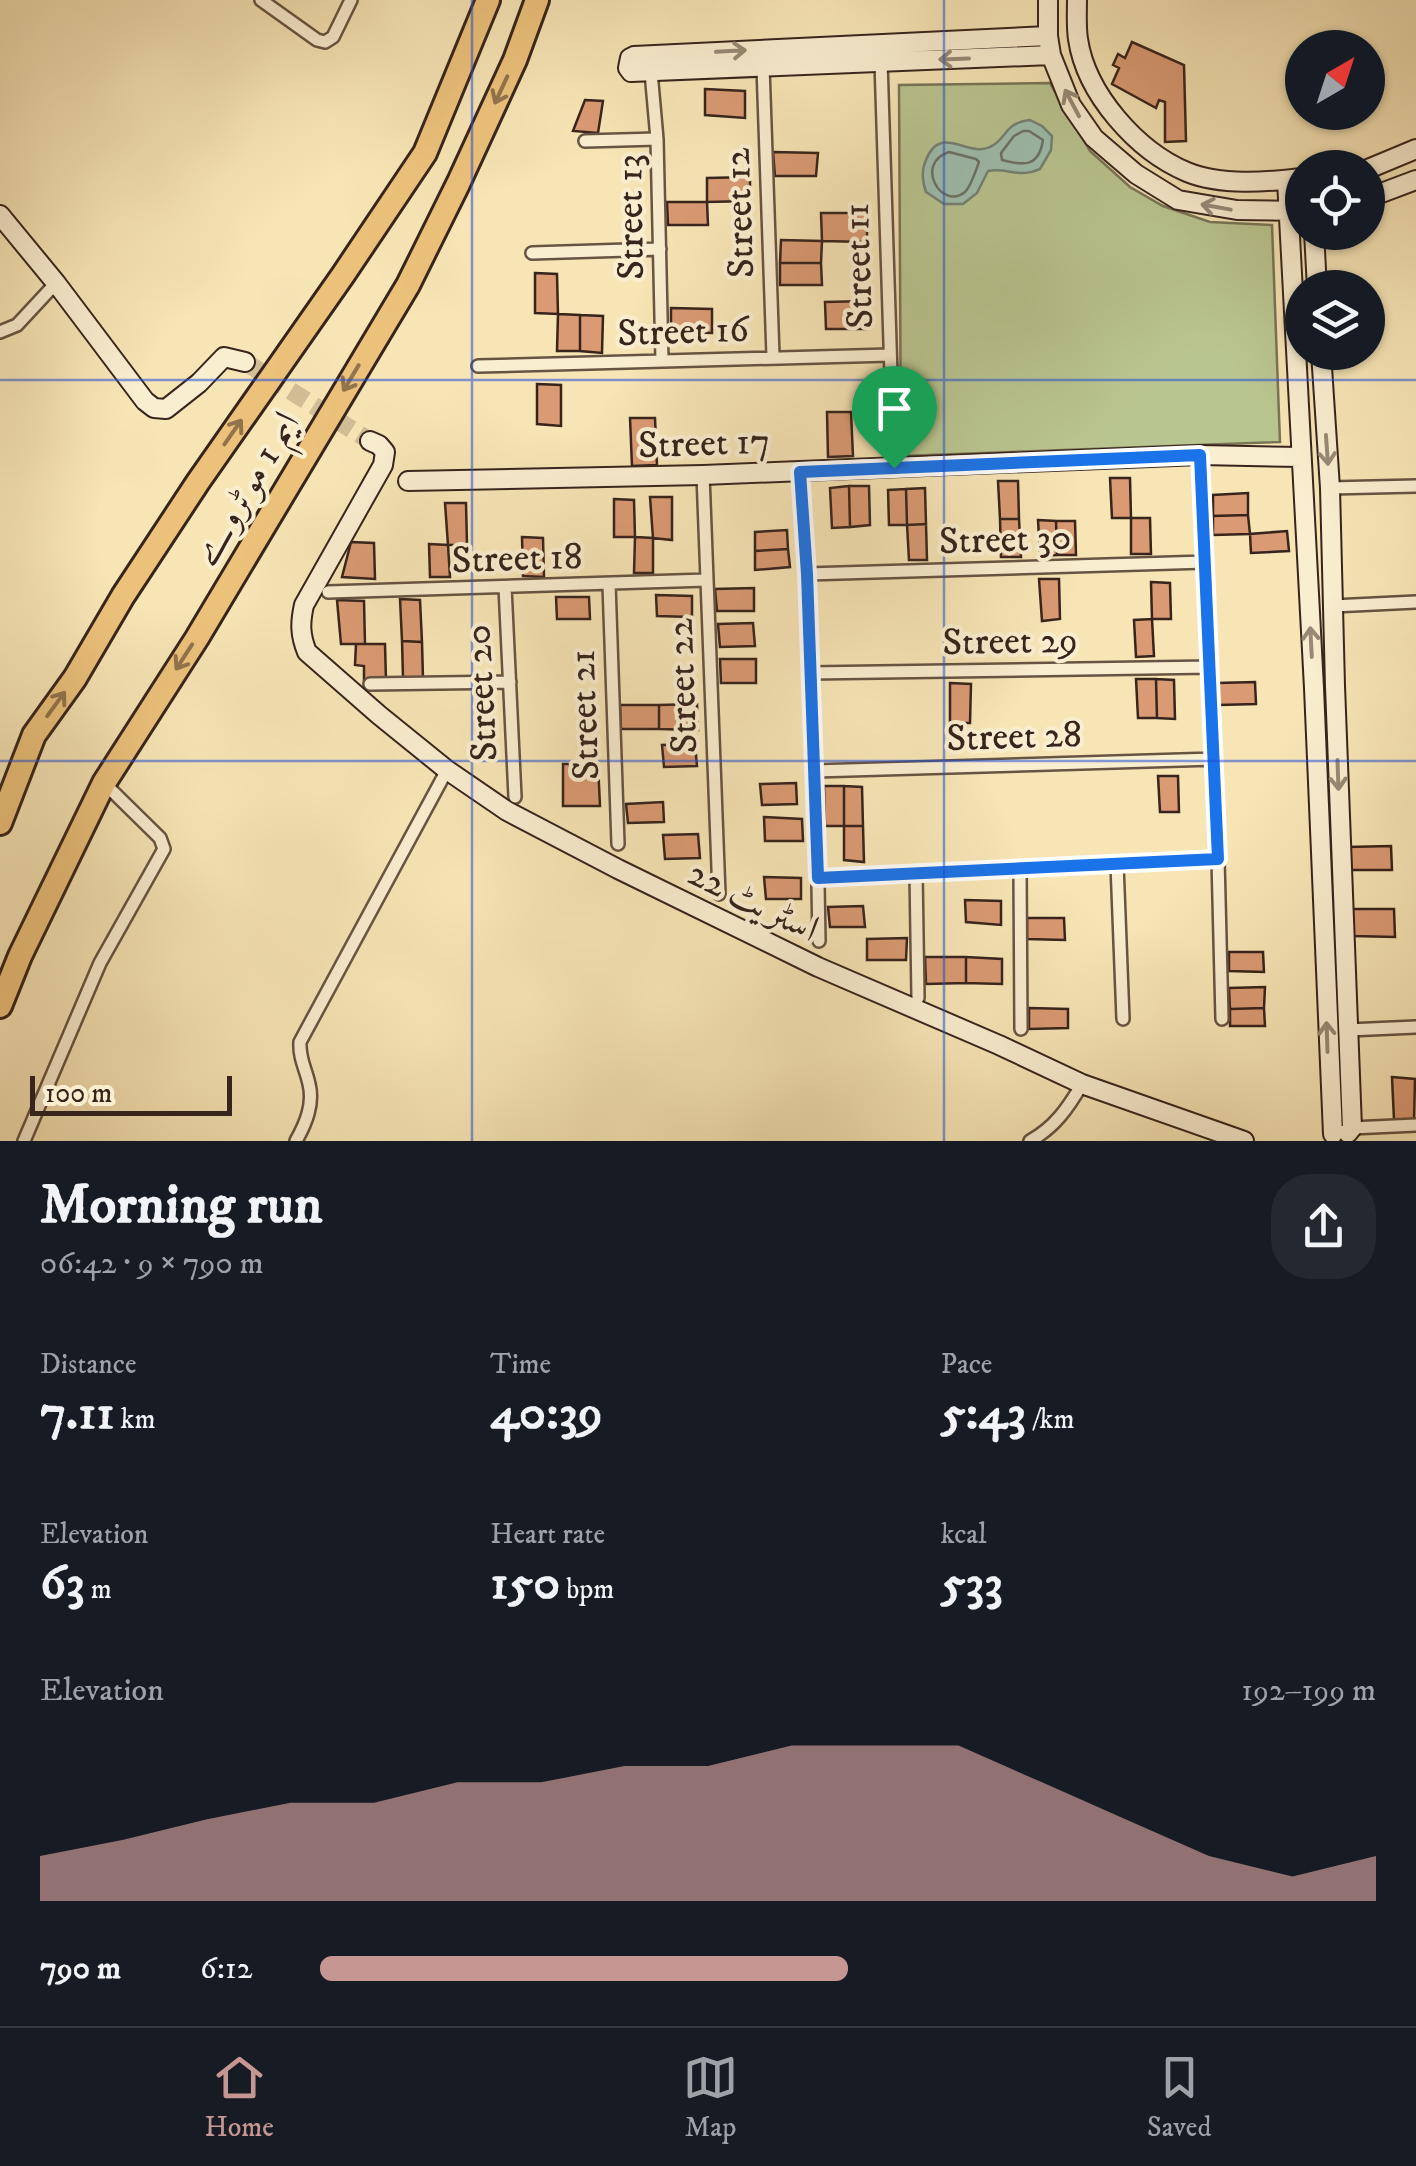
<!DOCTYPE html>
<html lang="en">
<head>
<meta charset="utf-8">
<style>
	:root { --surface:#171b24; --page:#242831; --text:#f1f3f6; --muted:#9ea1a6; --line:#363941; --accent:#c59692 }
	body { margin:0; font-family:"IM FELL DW Pica",Amiri,serif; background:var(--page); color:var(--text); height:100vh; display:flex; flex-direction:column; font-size:38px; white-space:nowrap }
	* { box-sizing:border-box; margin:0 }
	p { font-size:32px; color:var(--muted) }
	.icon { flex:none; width:55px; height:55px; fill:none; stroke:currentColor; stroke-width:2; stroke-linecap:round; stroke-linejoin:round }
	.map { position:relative; height:1141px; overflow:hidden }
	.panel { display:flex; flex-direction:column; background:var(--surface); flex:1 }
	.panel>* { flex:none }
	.needle { width:65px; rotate:39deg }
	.tools { position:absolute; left:1285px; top:30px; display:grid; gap:20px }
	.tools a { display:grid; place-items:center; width:100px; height:100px; border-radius:50%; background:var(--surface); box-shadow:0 2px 8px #0004; font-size:50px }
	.scale { position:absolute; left:30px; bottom:25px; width:202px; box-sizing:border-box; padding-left:10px; border:5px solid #37241c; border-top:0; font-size:28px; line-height:35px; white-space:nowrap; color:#37241c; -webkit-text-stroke:8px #faeed0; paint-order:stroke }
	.pin { position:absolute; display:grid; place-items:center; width:85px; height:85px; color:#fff; margin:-102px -42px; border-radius:50% 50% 50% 0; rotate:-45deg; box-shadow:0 0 10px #0007 }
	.pin .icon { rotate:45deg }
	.round { display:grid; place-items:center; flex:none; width:105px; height:105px; border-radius:40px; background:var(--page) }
	.overview { display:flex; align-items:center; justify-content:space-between; height:170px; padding:0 40px }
	h1 { font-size:55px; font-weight:700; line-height:75px }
	.stats { display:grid; grid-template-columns:repeat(3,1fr); gap:15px; height:170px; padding:10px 40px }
	.stats div { display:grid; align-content:center }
	.stats b { font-size:50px; font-weight:700 }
	.stats small { font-size:28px; font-weight:400 }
	.stats p { font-size:28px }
	.chart { height:280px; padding:20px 40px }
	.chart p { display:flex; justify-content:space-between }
	.chart svg { width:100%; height:180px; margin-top:10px; fill:var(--accent); opacity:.7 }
	ul { padding:0 40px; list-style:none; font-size:32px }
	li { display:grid; grid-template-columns:160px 120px 1fr; align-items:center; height:75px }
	li i { height:25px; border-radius:12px; background:var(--accent) }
	.tabs { display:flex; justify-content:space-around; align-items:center; height:140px; border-top:2px solid var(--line); background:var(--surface); font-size:28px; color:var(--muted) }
	.tabs a { display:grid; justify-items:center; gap:5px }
	.tabs .current { color:var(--accent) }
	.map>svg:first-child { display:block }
	.green { fill:#b9c590; stroke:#787456; stroke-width:2.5 }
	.water { fill:#9dbfb1; stroke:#748175; stroke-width:2.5 }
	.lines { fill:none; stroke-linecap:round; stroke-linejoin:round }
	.shore { stroke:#6a7266; stroke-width:2.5 }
	.building { fill:#da9a73; stroke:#37241c; stroke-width:2.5 }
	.secondary-tunnel { stroke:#d1be97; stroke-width:18; stroke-dasharray:18 9; stroke-linecap:butt }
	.street-casing { stroke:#675442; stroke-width:16 }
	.secondary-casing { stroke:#37241c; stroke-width:22 }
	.highway-casing { stroke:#37241c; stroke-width:28 }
	.street { stroke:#faeed0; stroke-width:11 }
	.secondary { stroke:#faeed0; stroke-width:18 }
	.highway { stroke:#ecc27b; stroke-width:22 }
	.oneway { stroke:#988976 }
	.oneway2 { stroke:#92734c }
	.route-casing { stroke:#fff; stroke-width:20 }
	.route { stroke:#1a73e8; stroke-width:12 }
	.grid { fill:none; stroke:#1d4ed8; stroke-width:2.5; stroke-opacity:0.55 }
	.labels { text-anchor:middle; stroke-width:8; stroke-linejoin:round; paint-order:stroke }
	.street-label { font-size:38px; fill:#37241c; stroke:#faeed0 }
</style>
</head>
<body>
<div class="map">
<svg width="1416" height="1141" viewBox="0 0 1416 1141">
	<rect width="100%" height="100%" fill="#f7e5b6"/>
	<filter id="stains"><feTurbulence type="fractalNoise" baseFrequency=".002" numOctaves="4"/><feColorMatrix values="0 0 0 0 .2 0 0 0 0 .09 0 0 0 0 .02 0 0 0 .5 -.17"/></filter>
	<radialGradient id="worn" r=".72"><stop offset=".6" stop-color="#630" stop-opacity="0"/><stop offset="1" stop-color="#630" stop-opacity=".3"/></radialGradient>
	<path class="green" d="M1050,83L1090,151L1130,187L1163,206L1210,222L1272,225L1280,442L901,456L899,85Z"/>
	<path class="water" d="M1030,120L1042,126L1052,136L1051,150L1040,169C1019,179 1008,167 988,171L977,193L963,204H944L926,192C922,181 921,171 926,160C940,123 968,158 990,147C1007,140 1003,123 1030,120Z"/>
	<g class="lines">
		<path class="shore" d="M1023,131H1029L1043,140C1039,167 1024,166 1002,160L1001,153L1014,136Z
			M949,152L976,159L979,162C976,170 971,186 965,192C941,211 914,163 949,152Z"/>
	</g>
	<path class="building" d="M1132,42L1184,65L1186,141L1165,142V102L1159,100L1156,108L1112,84L1119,68L1113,65L1118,54L1125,58Z
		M705,89L745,91V118L705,115Z
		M585,100L603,101L598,133L573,131Z
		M773,152L818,153L816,176H775Z
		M750,177V201L707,202V178Z
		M667,202H707L708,225H668Z
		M821,213H867V242L822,241Z
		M781,240L822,241L821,263H780Z
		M780,263H821L822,285H780Z
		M535,273L557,274L558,314L535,313Z
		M868,301L869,329H826L825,302Z
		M671,308L712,309V333L671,332Z
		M558,314L580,315V351H557Z
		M580,315L603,316L602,353L580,351Z
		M537,384L561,385V426L537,424Z
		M827,412H851L853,456L828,457Z
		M630,418H655L657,465L632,466Z
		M1110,478H1130L1131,518H1112Z
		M998,481H1018L1019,519H1000Z
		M849,486H869L870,525L850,527Z
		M849,486L850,527L832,528L830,488Z
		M925,488L926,524L907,525L906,489Z
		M906,489L907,525H889L888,490Z
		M1248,493V515L1213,516V495Z
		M650,497H672V540L653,538Z
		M614,499L634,500L635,537H614Z
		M445,503H466L467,545H448Z
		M1248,515L1250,534L1213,535V516Z
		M1131,518H1150L1151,554H1131Z
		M1000,519H1019L1021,557H1001Z
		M1038,520L1056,521L1057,555L1040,556Z
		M1056,521H1075L1076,555H1057Z
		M926,524L927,560H909L907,525Z
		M787,530L788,549L755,551V532Z
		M1287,531L1289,551L1251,553L1250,534Z
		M522,537L543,538L544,577L523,576Z
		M635,537L653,538V573H634Z
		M351,542L374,543L375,579L342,577Z
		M429,544L448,545L450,577H430Z
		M788,549L790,567L755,570V551Z
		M1039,579H1059L1060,619L1042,621Z
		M1151,582L1170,583L1171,619H1152Z
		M754,588V611H717L715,589Z
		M656,595L692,596V617L657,616Z
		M556,597H589L590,619H557Z
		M400,599L420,600L422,642L402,641Z
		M337,600L364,601L365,644H341Z
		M1152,619L1154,656L1136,657L1134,620Z
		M753,623L755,646L720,647L718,624Z
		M402,641L422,642L423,679L403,678Z
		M356,644H385L386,681L364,680V666L355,665Z
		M720,659H756V683H721Z
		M1136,679H1156L1157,718H1138Z
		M1156,679L1174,680L1175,719L1157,718Z
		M1255,682L1256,704L1219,705L1218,683Z
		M950,683L971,684L970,723H950Z
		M697,704L698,730L659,729V705Z
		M620,705H659V729H621Z
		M695,744L697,766L664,767L662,745Z
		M563,764H598L600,806H563Z
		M1158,776H1178L1179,812H1160Z
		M796,783L797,804L762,805L760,784Z
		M824,786H844V826H825Z
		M844,786L862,787L863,826H844Z
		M663,802L664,822L628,823L626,804Z
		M764,817L802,819L803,841H765Z
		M844,826H863L864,862L844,860Z
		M698,834L700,858L665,859L663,835Z
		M1391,846L1392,870H1349L1347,847Z
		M764,877L801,878V899H766Z
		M965,900L1001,901V925L966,922Z
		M863,906L865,927H830L828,907Z
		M1351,909H1394L1395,937L1353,936Z
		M1027,918H1064L1065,940L1027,939Z
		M907,938L906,960H867V939Z
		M1229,952H1263L1264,972L1229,971Z
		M925,957H966V983L926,984Z
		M966,957L1002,959V984L966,983Z
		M1265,987L1264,1008L1230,1009L1229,988Z
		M1029,1008L1068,1009V1028L1029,1029Z
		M1264,1008L1265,1026H1230V1009Z
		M1392,1077L1415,1079L1414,1121L1394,1120Z"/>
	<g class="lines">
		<path class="secondary-tunnel" d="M245,362L370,441"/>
		<g class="street-casing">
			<path id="street" d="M261,0L317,40L325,42L333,37L351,0
				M881,62L894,468
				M763,67L773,356
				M651,72L657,139L662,361
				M585,141L657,139
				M532,253L660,249
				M0,332L17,325L56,283
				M478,366L890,355
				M1200,455L1218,859L1222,1019
				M800,472C811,628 817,784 819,941
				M703,475L719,894
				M1330,488L1416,486
				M807,574L1205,562
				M609,584L618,844
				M505,587L515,797
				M328,592L707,580
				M1333,606L1416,602
				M810,673L1210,667
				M370,684L510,682
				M815,771L1214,759
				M1117,864L1123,1019
				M1020,869L1021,1029
				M916,872L918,998
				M818,877L1218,859
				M1348,1030L1416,1027
				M1352,1128L1416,1125
				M24,1141L100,963L164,849L160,838L104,783
				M296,1141C306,1123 314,1104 309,1084C306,1069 299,1059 300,1042L447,770
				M1030,1141C1055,1127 1068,1108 1082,1084"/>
		</g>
		<g class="secondary-casing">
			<path id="secondary" d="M1048,0V36L1051,55L1071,105L1094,138L1136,174L1178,200L1237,210L1302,211
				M1077,0C1077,13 1076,26 1078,39C1086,94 1137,151 1187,172C1221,186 1267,182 1302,178
				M1048,36L634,56L630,58L628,68L631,72L1051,55
				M1368,169L1416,149
				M1287,180L1314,688L1333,1134
				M1368,198L1416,180
				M0,215L56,283L145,401L154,408L166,409L199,383L224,357L245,362
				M1314,232L1317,288
				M1321,352L1330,488L1335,686L1352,1128L1348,1133
				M370,441L379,445L385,452L383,465L304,605C300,623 300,635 307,652L379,715L447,770L507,811L618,869L818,967L999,1045L1082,1084L1244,1141
				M408,481L703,475L1200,455L1300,457"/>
		</g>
		<g class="highway-casing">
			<path id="highway" d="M0,823L34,735L75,678L123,596L198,482L343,275L425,153L488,0
				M0,1006L20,956L104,783L197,638L408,285L458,184L515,60L537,0"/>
		</g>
		<use href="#street" class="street"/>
		<use href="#secondary" class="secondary"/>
		<use href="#highway" class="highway"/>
	</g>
	<defs><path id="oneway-shaft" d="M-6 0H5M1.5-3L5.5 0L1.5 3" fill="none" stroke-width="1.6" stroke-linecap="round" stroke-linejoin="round" transform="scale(2.5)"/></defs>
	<g class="oneway">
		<use href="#oneway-shaft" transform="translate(731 51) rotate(-3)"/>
		<use href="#oneway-shaft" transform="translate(954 59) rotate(178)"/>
		<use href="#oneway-shaft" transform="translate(1072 103) rotate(-118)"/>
		<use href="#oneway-shaft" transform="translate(1216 207) rotate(-170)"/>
		<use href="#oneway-shaft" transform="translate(1327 450) rotate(86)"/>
		<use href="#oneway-shaft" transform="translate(1311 642) rotate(-93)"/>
		<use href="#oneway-shaft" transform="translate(1338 775) rotate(88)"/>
		<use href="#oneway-shaft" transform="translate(1327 1037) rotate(-92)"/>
	</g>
	<g class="oneway2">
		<use href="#oneway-shaft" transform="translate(501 90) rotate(115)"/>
		<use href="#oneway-shaft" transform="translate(351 378) rotate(121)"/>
		<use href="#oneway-shaft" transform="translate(233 432) rotate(-55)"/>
		<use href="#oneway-shaft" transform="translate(184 657) rotate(123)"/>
		<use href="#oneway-shaft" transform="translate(56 704) rotate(-54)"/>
	</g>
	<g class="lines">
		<g class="route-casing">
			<path id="route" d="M1200,455L1218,859L818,878L807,574L800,472Z"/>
		</g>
		<use href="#route" class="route"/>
	</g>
	<path class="grid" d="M472,0V1141M944,0V1141M0,380H1416M0,761H1416"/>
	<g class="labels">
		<g class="street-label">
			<text transform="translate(738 213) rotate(-92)" y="13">Street 12</text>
			<text transform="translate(629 217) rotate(-91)" y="13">Street 13</text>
			<text transform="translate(857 266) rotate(-92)" y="13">Street 11</text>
			<text transform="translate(683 330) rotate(-2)" y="13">Street 16</text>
			<text transform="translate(704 442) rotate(-2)" y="13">Street 17</text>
			<text transform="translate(245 488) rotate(-59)" y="13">ایم 1 موٹروے</text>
			<text transform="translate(1005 538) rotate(-2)" y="13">Street 30</text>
			<text transform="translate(517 557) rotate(-2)" y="13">Street 18</text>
			<text transform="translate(1010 640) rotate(-1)" y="13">Street 29</text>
			<text transform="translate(681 686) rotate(-92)" y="13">Street 22</text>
			<text transform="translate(480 693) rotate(-93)" y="13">Street 20</text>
			<text transform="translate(583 715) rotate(-92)" y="13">Street 21</text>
			<text transform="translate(1014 735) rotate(-2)" y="13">Street 28</text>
			<text transform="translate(754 900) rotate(26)" y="13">اسٹریٹ 22</text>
		</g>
	</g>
	<rect width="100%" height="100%" filter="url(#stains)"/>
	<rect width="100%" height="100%" fill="url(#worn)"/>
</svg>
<div class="tools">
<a><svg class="needle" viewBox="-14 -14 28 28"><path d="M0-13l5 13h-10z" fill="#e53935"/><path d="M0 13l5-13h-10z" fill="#9ea1a6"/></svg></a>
<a><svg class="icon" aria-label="locate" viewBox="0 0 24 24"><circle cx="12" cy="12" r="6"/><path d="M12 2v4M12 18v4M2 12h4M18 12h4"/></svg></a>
<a><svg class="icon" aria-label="layers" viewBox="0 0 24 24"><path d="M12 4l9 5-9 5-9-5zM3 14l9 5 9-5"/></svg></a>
</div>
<div class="scale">100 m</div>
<div class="pin" style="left:894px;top:468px;background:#1e9e55"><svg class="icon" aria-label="arrive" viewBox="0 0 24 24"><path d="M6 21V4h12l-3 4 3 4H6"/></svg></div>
</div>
<section class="panel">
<div class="overview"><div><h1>Morning run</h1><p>06:42 · 9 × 790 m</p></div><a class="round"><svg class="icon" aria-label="share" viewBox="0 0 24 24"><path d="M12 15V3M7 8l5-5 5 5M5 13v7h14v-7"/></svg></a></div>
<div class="stats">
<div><p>Distance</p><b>7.11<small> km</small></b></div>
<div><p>Time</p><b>40:39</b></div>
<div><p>Pace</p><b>5:43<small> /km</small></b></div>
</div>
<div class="stats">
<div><p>Elevation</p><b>63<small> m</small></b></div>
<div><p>Heart rate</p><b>150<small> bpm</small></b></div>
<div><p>kcal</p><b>533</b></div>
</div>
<div class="chart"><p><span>Elevation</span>192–199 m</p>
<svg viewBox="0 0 160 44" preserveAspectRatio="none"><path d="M0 44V33L10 29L20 24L30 20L40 20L50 15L60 15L70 11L80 11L90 6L100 6L110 6L120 15L130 24L140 33L150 38L160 33V44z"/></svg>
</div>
<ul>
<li><b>790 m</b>6:12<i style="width:50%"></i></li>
</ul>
</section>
<nav class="tabs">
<a class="current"><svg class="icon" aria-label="home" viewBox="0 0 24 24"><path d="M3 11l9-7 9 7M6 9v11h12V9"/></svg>Home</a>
<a><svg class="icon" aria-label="map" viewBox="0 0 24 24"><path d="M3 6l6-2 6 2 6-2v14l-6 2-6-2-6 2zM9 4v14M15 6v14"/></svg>Map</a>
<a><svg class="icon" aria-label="saved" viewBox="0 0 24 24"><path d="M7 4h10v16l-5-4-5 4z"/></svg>Saved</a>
</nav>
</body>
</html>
